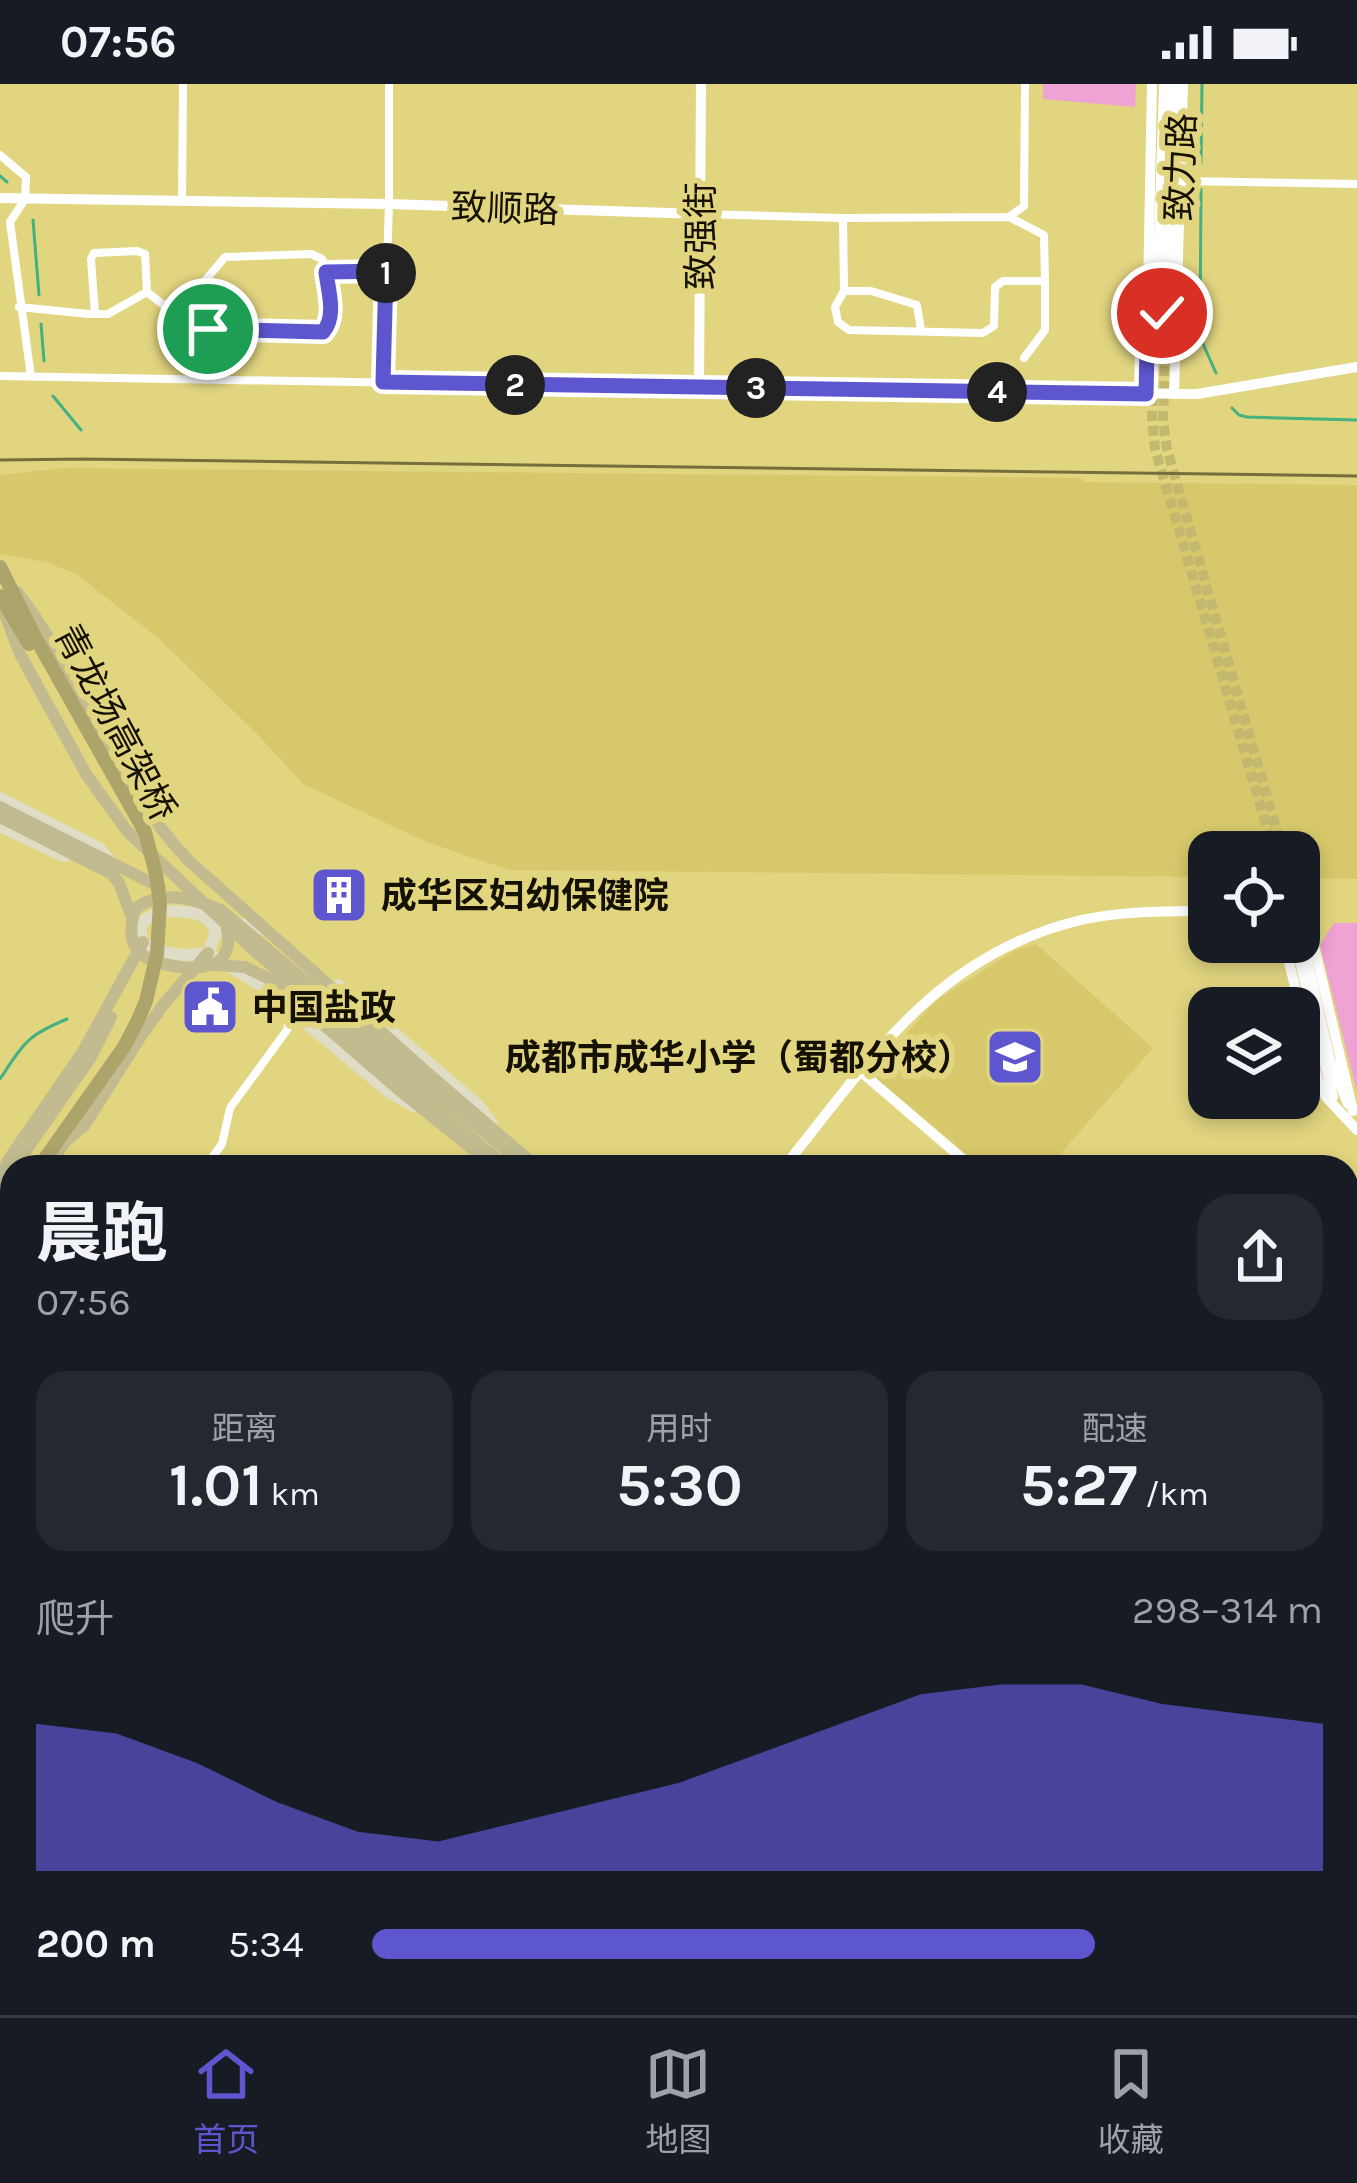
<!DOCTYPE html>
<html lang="zh">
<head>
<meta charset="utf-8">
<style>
	:root { --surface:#171b24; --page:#242831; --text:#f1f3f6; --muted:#9ea1a6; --line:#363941; --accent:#5e56cf }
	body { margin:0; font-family:Karla,"Noto Sans SC",sans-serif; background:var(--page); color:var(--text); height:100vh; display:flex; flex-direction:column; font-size:45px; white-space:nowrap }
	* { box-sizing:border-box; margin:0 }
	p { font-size:39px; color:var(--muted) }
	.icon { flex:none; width:66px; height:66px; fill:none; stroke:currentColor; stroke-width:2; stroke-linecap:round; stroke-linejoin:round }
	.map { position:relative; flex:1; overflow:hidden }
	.side { position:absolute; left:0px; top:1071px; width:1359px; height:861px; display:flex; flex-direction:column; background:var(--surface); border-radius:36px 36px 0 0; box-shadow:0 6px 18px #0003 }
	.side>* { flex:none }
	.fabs { position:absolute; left:1188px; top:747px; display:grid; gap:24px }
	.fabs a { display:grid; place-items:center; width:132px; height:132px; border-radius:24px; background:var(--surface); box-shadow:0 6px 18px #0003; font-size:60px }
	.pin { position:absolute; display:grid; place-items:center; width:102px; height:102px; color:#fff; margin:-51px; border:6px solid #fff; border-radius:50%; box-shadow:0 3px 12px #0007 }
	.km { position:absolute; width:60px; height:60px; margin:-30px; border-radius:50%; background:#222; color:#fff; font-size:33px; line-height:60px; text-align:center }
	.round { display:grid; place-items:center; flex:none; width:126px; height:126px; border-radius:36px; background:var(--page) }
	.head { display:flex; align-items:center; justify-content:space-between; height:204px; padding:0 36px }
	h1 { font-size:66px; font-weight:700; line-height:90px }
	.stats { display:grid; grid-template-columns:repeat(3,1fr); gap:18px; height:204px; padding:12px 36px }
	.stats div { display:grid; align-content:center; border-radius:30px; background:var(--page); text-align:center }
	.stats b { font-size:60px; font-weight:700 }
	.stats small { font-size:33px; font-weight:400 }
	.stats p { font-size:33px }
	.chart { height:336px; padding:24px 36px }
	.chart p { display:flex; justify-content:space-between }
	.chart svg { width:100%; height:216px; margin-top:12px; fill:var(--accent); opacity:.7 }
	ul { padding:0 36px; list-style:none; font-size:39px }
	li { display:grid; grid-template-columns:192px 144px 1fr; align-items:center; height:90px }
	li i { height:30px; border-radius:15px; background:var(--accent) }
	.status { display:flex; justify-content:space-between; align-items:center; height:84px; padding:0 60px; background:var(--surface); direction:ltr }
	.status svg { height:33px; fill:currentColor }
	.tab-bar { display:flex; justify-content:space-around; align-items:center; height:168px; border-top:3px solid var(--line); background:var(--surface); font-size:33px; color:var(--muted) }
	.tab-bar a { display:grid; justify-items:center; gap:6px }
	.tab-bar .current { color:var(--accent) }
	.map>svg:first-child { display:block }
	.built { fill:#d7c96b }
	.green { fill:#efa2d4 }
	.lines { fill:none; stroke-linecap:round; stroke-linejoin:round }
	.stream { stroke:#45b180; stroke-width:3 }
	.tertiary-tunnel { stroke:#c3b86d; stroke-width:10; stroke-dasharray:10 5; stroke-linecap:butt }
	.minor { stroke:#fff; stroke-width:8 }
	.tertiary { stroke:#fff; stroke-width:10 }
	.secondary { stroke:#e0ddc7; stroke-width:12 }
	.primary { stroke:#c1bb8f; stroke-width:12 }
	.trunk { stroke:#aca46a; stroke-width:14 }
	.rail { stroke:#776e3d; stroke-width:3 }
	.route-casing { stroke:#fff; stroke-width:24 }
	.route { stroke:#5e56cf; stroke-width:15 }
	.labels { text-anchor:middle; stroke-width:12; stroke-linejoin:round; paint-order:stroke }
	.street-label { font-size:36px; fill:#151100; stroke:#e2d580 }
	.poi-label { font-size:36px; font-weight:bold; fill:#151100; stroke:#e2d580; text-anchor:start }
</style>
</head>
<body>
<div class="status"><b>07:56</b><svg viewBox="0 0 49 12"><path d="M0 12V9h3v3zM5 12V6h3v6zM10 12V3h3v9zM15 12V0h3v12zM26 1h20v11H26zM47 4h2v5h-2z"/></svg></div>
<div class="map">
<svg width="1357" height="1931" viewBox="0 0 1357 1931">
	<rect width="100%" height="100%" fill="#e2d580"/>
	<path class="built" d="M63,384L1082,394L1084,398L1357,401V795L1299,794V768H1209V793L511,786L469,773L422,756L303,700L258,651L159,555L76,490L45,478L0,470V391Z
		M1036,860L1153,964L1049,1083H982L878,996L876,983L937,916L1015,866Z
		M1357,1142V1394L1347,1395V1154Z
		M1357,1466V1661L1347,1673V1473L1352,1467Z"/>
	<path class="green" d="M1043,0H1136L1135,23L1043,15Z
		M1334,839H1357V1008L1320,861Z"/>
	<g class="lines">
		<path class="stream" d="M1201,79L1202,0
			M0,92L7,98
			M1201,105L1200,253L1216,289
			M33,136L39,211
			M41,240L44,277
			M53,312L81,346
			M1232,324L1239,331L1247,333L1357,336
			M0,995C24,959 26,952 67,935"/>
		<path class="tertiary-tunnel" d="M1157,222L1152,334L1155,365L1274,768
			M1167,222L1163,337L1167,365L1283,768
			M1299,842L1305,868"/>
		<path class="minor" d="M0,71L26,93L25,115L10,138L31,293
			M1181,97L1357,100
			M182,117L183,0
			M700,130L843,134L1009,133L1044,151L1045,197
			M1009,133L1024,122L1025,0
			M843,134L844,207H871L917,221L921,246
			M326,188L386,187
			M844,207L835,223L838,238L849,246L983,249L994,242L995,203L1003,197H1045V246L1024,274
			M19,223L89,230H108L147,208L176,231L185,242L208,246L323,248C337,230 328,202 325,181L322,175L311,170L225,173L176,231
			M95,230L91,175L94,169L137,167L145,170L147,208
			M0,292L699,304
			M383,298L389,120V0
			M205,1083L222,1060L230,1024L287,946L292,928
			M0,1565L12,1546
			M1347,1884L1357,1874
			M93,1920L99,1931
			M613,1920L629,1931
			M841,1920L854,1931
			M551,1931L561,1920
			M1304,1931L1314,1920"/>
		<path class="tertiary" d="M701,0L699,304L1197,310L1357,283
			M0,114L389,120L700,130
			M1157,222L1164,0
			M1167,222L1173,0
			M1146,310L1152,0
			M1174,310L1183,0
			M1299,828H1306L1353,1027
			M1284,858L1318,997L1326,1013L1357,1046
			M1305,868L1330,976L1348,1020
			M1298,870L1333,1013
			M860,987L972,1083
			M784,1083C871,975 937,870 1081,836C1122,827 1167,827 1209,827
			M1347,1123L1357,1112
			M1347,1143L1357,1132
			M0,1390L12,1400
			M1347,1421L1357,1409
			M1347,1435L1357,1447
			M409,1920L417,1931
			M718,1931L728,1920"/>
		<path class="secondary" d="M0,714L99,764L111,778
			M0,742L64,772
			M161,827C184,828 208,824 216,849L208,869C187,873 161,871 143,858L140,848L143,837Z
			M202,830L265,846
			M208,869L260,901L390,1009L414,1022
			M338,901L478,1021L492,1040"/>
		<path class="primary" d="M17,508C83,593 113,698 189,777L431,992L537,1083
			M3,525L20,570L86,690L127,747L257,869L506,1083
			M0,723L160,803
			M0,733L112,790L119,799L132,834
			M227,844C234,879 210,886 181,883C154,880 127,872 132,839C133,828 136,822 147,818C171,807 198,817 221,826L525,1082
			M215,881L245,883L272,896L398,1005L485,1075
			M15,1082L91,973L111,933
			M48,1083L65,1058L84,1042L141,952L164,920L208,869
			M0,1096L7,1078L82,969L143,858
			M0,1153L12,1136
			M1347,1762L1357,1771
			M1347,1790L1357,1798"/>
		<path class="trunk" d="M0,483L34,551L145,748L156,790L160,819L157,870L146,917L138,936L124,963L39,1083
			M0,512L29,560
			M0,1125L12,1108"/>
		<path class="rail" d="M0,376L83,375L1357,392"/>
	</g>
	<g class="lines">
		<g class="route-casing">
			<path id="route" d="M208,245L323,248C337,232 328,207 326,188L386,187L383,298L1146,310L1148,221L1162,229"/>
		</g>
		<use href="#route" class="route"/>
	</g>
	<defs>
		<g id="building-square" transform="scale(3)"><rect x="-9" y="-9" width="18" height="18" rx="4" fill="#5e56cf" stroke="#e2d580"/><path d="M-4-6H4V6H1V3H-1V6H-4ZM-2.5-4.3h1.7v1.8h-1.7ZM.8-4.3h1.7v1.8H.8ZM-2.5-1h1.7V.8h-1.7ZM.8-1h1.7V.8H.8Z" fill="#fff"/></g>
		<g id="civic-square" transform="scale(3)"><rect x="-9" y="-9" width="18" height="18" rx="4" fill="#5e56cf" stroke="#e2d580"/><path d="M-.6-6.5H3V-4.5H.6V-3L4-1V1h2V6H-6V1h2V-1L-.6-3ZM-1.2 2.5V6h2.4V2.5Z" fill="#fff"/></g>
		<g id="school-square" transform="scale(3)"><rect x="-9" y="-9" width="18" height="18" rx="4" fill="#5e56cf" stroke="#e2d580"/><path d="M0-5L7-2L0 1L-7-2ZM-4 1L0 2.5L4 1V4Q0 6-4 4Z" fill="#fff"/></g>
	</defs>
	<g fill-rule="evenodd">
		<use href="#building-square" x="339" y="811"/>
		<use href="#civic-square" x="210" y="923"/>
		<use href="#school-square" x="1015" y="973"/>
	</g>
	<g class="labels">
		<g class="street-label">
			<text transform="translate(1180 83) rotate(-88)" y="13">致力路</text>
			<text transform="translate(505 124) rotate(2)" y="13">致顺路</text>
			<text transform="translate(700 152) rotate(-90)" y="13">致强街</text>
			<text transform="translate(116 638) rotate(62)" y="13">青龙场高架桥</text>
		</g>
		<g class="poi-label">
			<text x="381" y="824">成华区妇幼保健院</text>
			<text x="252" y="936">中国盐政</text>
			<text x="973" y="986" text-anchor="end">成都市成华小学（蜀都分校）</text>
		</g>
	</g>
</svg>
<div class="fabs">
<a><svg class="icon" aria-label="locate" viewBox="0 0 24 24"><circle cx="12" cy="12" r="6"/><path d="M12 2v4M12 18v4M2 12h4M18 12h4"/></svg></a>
<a><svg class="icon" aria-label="layers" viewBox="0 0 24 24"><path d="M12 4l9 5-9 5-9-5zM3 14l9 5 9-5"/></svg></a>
</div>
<div class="pin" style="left:208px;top:245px;background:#1e9e55"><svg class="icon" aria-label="arrive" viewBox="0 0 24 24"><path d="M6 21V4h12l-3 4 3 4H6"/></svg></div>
<div class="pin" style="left:1162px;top:229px;background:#d93025"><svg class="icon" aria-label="check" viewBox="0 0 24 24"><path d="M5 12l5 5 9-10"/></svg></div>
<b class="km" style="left:386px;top:189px">1</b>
<b class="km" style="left:515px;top:301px">2</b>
<b class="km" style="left:756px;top:304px">3</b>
<b class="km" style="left:997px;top:308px">4</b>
<section class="side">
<div class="head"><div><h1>晨跑</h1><p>07:56</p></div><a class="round"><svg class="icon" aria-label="share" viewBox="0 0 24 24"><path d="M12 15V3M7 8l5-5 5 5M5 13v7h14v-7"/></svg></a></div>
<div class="stats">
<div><p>距离</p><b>1.01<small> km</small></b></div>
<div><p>用时</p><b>5:30</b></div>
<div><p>配速</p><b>5:27<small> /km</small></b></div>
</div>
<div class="chart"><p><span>爬升</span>298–314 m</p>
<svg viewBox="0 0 160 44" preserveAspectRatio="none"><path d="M0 44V14L10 16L20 22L30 30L40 36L50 38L60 34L70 30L80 26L90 20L100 14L110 8L120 6L130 6L140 10L150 12L160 14V44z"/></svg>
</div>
<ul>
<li><b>200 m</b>5:34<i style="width:76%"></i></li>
</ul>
</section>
</div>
<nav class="tab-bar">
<a class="current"><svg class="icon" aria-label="home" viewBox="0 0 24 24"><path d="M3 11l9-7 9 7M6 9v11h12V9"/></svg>首页</a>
<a><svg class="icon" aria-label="map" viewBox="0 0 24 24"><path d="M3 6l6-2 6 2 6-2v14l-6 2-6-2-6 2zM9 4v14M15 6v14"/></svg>地图</a>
<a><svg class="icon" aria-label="saved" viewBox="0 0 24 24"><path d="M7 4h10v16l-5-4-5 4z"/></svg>收藏</a>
</nav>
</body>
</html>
